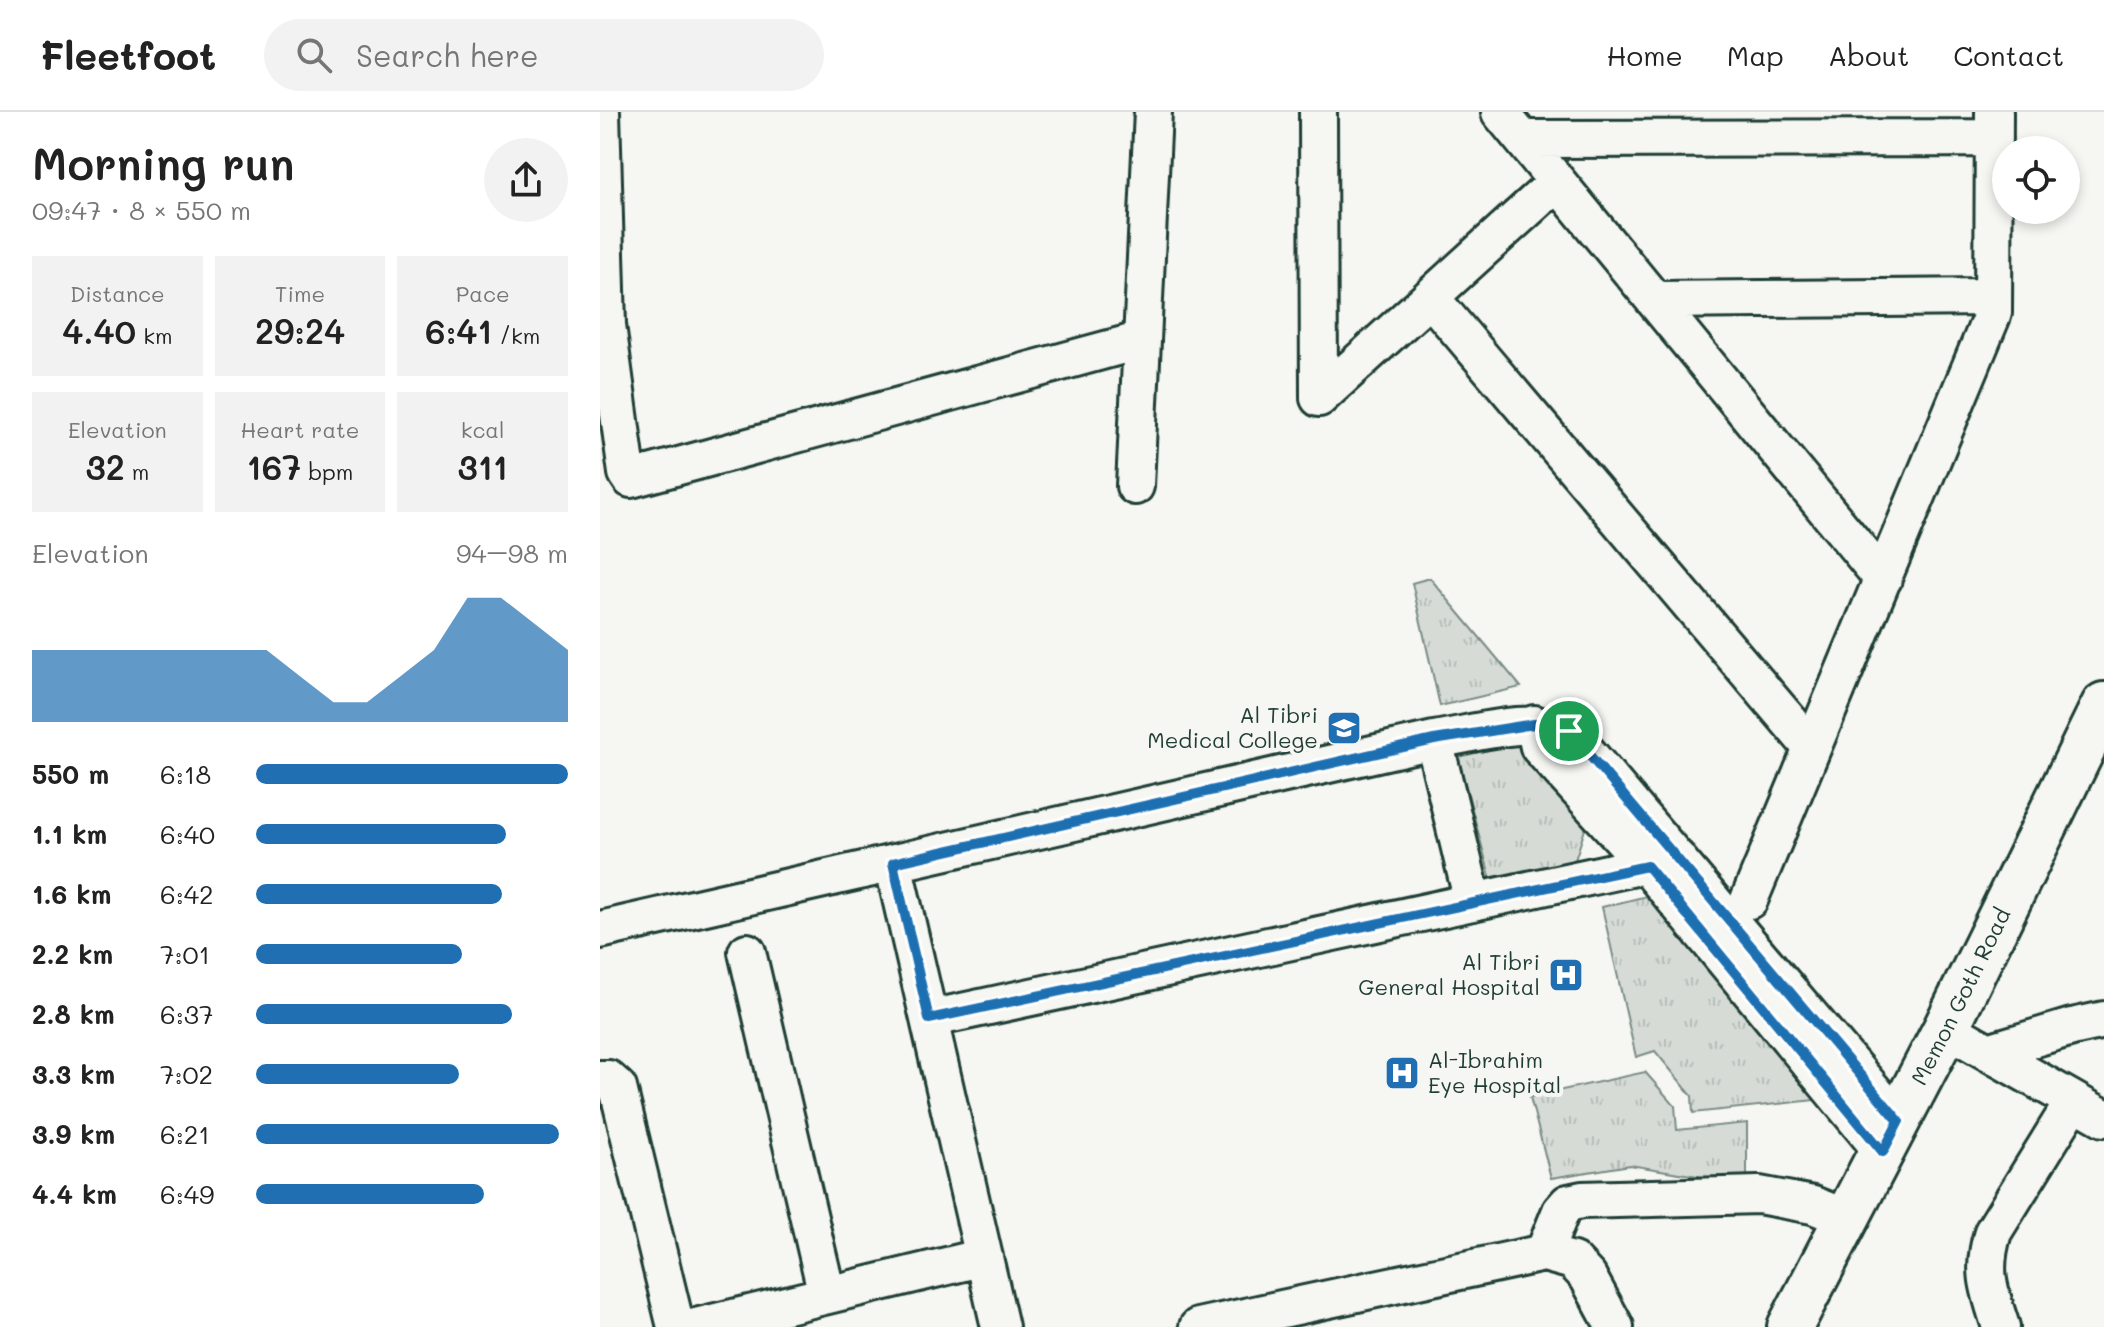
<!DOCTYPE html>
<html lang="en">
<head>
<meta charset="utf-8">
<style>
	:root { --surface:#fff; --page:#f2f2f2; --text:#222; --muted:#767676; --line:#e0e0e0; --accent:#1f6fb2 }
	body { margin:0; font-family:Mali,sans-serif; background:var(--page); color:var(--text); height:100vh; display:flex; flex-direction:column; font-size:30px; white-space:nowrap }
	* { box-sizing:border-box; margin:0 }
	p { font-size:26px; color:var(--muted) }
	.icon { flex:none; width:44px; height:44px; fill:none; stroke:currentColor; stroke-width:2; stroke-linecap:round; stroke-linejoin:round }
	.map { position:relative; flex:1; overflow:hidden }
	.panel { display:flex; flex-direction:column; background:var(--surface); width:600px }
	.panel>* { flex:none }
	.fabs { position:absolute; left:1392px; top:24px; display:grid; gap:16px }
	.fabs a { display:grid; place-items:center; width:88px; height:88px; border-radius:50%; background:var(--surface); box-shadow:0 4px 12px #0003; font-size:40px }
	.pin { position:absolute; display:grid; place-items:center; width:68px; height:68px; color:#fff; margin:-34px; border:4px solid #fff; border-radius:50%; box-shadow:0 2px 8px #0007 }
	.round { display:grid; place-items:center; flex:none; width:84px; height:84px; border-radius:42px; background:var(--page) }
	.overview { display:flex; align-items:center; justify-content:space-between; height:136px; padding:0 32px }
	h1 { font-size:44px; font-weight:600; line-height:60px }
	.metrics { display:grid; grid-template-columns:repeat(3,1fr); gap:12px; height:136px; padding:8px 32px }
	.metrics div { display:grid; align-content:center; border-radius:0px; background:var(--page); text-align:center }
	.metrics b { font-size:34px; font-weight:600 }
	.metrics small { font-size:22px; font-weight:400 }
	.metrics p { font-size:22px }
	.chart { height:224px; padding:16px 32px }
	.chart p { display:flex; justify-content:space-between }
	.chart svg { width:100%; height:144px; margin-top:8px; fill:var(--accent); opacity:.7 }
	ul { padding:0 32px; list-style:none; font-size:26px }
	li { display:grid; grid-template-columns:128px 96px 1fr; align-items:center; height:60px }
	li i { height:20px; border-radius:10px; background:var(--accent) }
	header { display:flex; align-items:center; gap:48px; box-sizing:border-box; height:112px; padding:0 40px; background:var(--surface); border-bottom:2px solid var(--line) }
	header strong { font-size:38px }
	nav { display:flex; gap:44px; margin-inline-start:auto; font-size:28px }
	.search { width:560px; height:72px; background:var(--page); display:flex; align-items:center; gap:20px; box-sizing:border-box; padding:0 28px; border-radius:44px; color:var(--muted); font-size:30px }
	main { display:flex; flex:1; min-height:0 }
	.map>svg:first-child { display:block }
	.grass { fill:url(#grass-tufts); stroke:#7a8c85; stroke-width:2 }
	.lines { fill:none; stroke-linecap:round; stroke-linejoin:round }
	.street-casing { stroke:#1f3d34; stroke-width:42 }
	.primary-casing { stroke:#1f3d34; stroke-width:50 }
	.street { stroke:#f6f6f2; stroke-width:36 }
	.primary { stroke:#f6f6f2; stroke-width:44 }
	.route-casing { stroke:#fff; stroke-width:16 }
	.route { stroke:#1f6fb2; stroke-width:10 }
	.labels { text-anchor:middle; stroke-width:8; stroke-linejoin:round; paint-order:stroke }
	.poi-label { font-size:22px; fill:#1f3d34; stroke:#f6f6f2; text-anchor:end }
	.street-label { font-size:22px; fill:#1f3d34; stroke:#f6f6f2 }
</style>
</head>
<body>
<header>
<strong>Fleetfoot</strong>
<div class="search"><svg class="icon" aria-label="search" viewBox="0 0 24 24"><circle cx="10" cy="10" r="6"/><path d="M15 15l6 6"/></svg>Search here</div>
<nav><a>Home</a><a>Map</a><a>About</a><a>Contact</a></nav>
</header>
<main>
<section class="panel">
<div class="overview"><div><h1>Morning run</h1><p>09:47 · 8 × 550 m</p></div><a class="round"><svg class="icon" aria-label="share" viewBox="0 0 24 24"><path d="M12 15V3M7 8l5-5 5 5M5 13v7h14v-7"/></svg></a></div>
<div class="metrics">
<div><p>Distance</p><b>4.40<small> km</small></b></div>
<div><p>Time</p><b>29:24</b></div>
<div><p>Pace</p><b>6:41<small> /km</small></b></div>
</div>
<div class="metrics">
<div><p>Elevation</p><b>32<small> m</small></b></div>
<div><p>Heart rate</p><b>167<small> bpm</small></b></div>
<div><p>kcal</p><b>311</b></div>
</div>
<div class="chart"><p><span>Elevation</span>94–98 m</p>
<svg viewBox="0 0 160 44" preserveAspectRatio="none"><path d="M0 44V22L10 22L20 22L30 22L40 22L50 22L60 22L70 22L80 30L90 38L100 38L110 30L120 22L130 6L140 6L150 14L160 22V44z"/></svg>
</div>
<ul>
<li><b>550 m</b>6:18<i style="width:100%"></i></li>
<li><b>1.1 km</b>6:40<i style="width:80%"></i></li>
<li><b>1.6 km</b>6:42<i style="width:79%"></i></li>
<li><b>2.2 km</b>7:01<i style="width:66%"></i></li>
<li><b>2.8 km</b>6:37<i style="width:82%"></i></li>
<li><b>3.3 km</b>7:02<i style="width:65%"></i></li>
<li><b>3.9 km</b>6:21<i style="width:97%"></i></li>
<li><b>4.4 km</b>6:49<i style="width:73%"></i></li>
</ul>
</section>
<div class="map">
<svg width="1504" height="1215" viewBox="0 0 1504 1215">
	<defs>
		<pattern id="grass-tufts" width="24" height="20" patternUnits="userSpaceOnUse" patternTransform="scale(2)"><rect width="24" height="20" fill="#d6dbd6"/><path d="M3 7l-1-3M5 7V3M7 7l1-3M15 17l-1-3M17 17v-4M19 17l1-3" fill="none" stroke="#b7bdb8"/></pattern>
	</defs>
	<rect width="100%" height="100%" fill="#f6f6f2"/>
	<filter id="ink" filterUnits="userSpaceOnUse"><feTurbulence type="fractalNoise" baseFrequency=".0125" numOctaves="2"/><feDisplacementMap in="SourceGraphic" scale="16" xChannelSelector="R" yChannelSelector="G"/><feConvolveMatrix kernelMatrix="1 2 1 2 8 2 1 2 1" color-interpolation-filters="sRGB"/></filter>
	<g filter="url(#ink)">
		<path class="grass" d="M830,466L921,575L840,594L812,471Z
			M923,630L991,699L974,751L891,768L858,645Z
			M1047,784H1048L1215,988L1093,1001L1092,984L1055,939L1036,945L1002,795Z
			M1045,960L1075,994L1077,1018L1147,1011V1072L1030,1053L951,1066L930,985Z"/>
		<g class="lines">
			<g class="street-casing">
				<path id="street" d="M1,0L7,213L27,361L31,367L542,228
					M718,0L719,286
					M900,0L1283,467
					M923,27L1394,26
					M830,185L1212,636
					M1054,188L1393,185
					M719,286L957,70
					M535,374L553,0
					M934,612L939,635L1047,754L1283,1040
					M834,628L873,790
					M293,751L400,1215
					M1149,788L1393,201L1394,0
					M0,818L834,628C878,621 926,605 969,619L1299,1009
					M147,840L227,1183
					M329,907L1077,746
					M1346,916L1504,1006
					M1388,940L1472,915L1504,908
					M0,967H8L18,976L76,1215
					M944,1141L961,1099L968,1091L982,1088L1159,1083L1213,1093L1248,1107
					M96,1215L384,1145
					M598,1215L944,1141L973,1149L988,1165L1015,1215
					M1401,1215C1389,1178 1381,1159 1393,1120L1474,989"/>
			</g>
			<g class="primary-casing">
				<g id="primary">
					<path id="s1" d="M1190,1215L1346,916L1504,593"/>
				</g>
			</g>
			<use href="#street" class="street"/>
			<use href="#primary" class="primary"/>
		</g>
	</g>
	<g class="lines" filter="url(#ink)">
		<g class="route-casing">
			<path id="route" d="M934,612L951,613L969,619L1299,1009L1283,1040L1047,754L329,907L293,751L834,628Z"/>
		</g>
		<use href="#route" class="route"/>
	</g>
	<defs>
		<g id="university-square" transform="scale(1.8)"><rect x="-9" y="-9" width="18" height="18" rx="4" fill="#1f6fb2" stroke="#f6f6f2"/><path d="M0-5L7-2L0 1L-7-2ZM-4 1L0 2.5L4 1V4Q0 6-4 4Z" fill="#fff"/></g>
		<g id="hospital-square" transform="scale(1.8)"><rect x="-9" y="-9" width="18" height="18" rx="4" fill="#1f6fb2" stroke="#f6f6f2"/><path d="M-5-5h3v3.5h4V-5h3V5h-3V1.5h-4V5h-3Z" fill="#fff"/></g>
	</defs>
	<g fill-rule="evenodd">
		<use href="#university-square" x="744" y="616"/>
		<use href="#hospital-square" x="966" y="863"/>
		<use href="#hospital-square" x="802" y="961"/>
	</g>
	<g class="labels">
		<g class="poi-label">
			<text x="718" y="611">Al Tibri<tspan x="718" dy="25">Medical College</tspan></text>
			<text x="940" y="858">Al Tibri<tspan x="940" dy="25">General Hospital</tspan></text>
			<text x="828" y="956" text-anchor="start">Al-Ibrahim<tspan x="828" dy="25">Eye Hospital</tspan></text>
		</g>
		<g class="street-label">
			<text dy="8" stroke="none"><textPath href="#s1" startOffset="372">Memon Goth Road</textPath></text>
		</g>
	</g>
</svg>
<div class="fabs">
<a><svg class="icon" aria-label="locate" viewBox="0 0 24 24"><circle cx="12" cy="12" r="6"/><path d="M12 2v4M12 18v4M2 12h4M18 12h4"/></svg></a>
</div>
<div class="pin" style="left:969px;top:619px;background:#1e9e55"><svg class="icon" aria-label="arrive" viewBox="0 0 24 24"><path d="M6 21V4h12l-3 4 3 4H6"/></svg></div>
</div>
</main>
</body>
</html>
